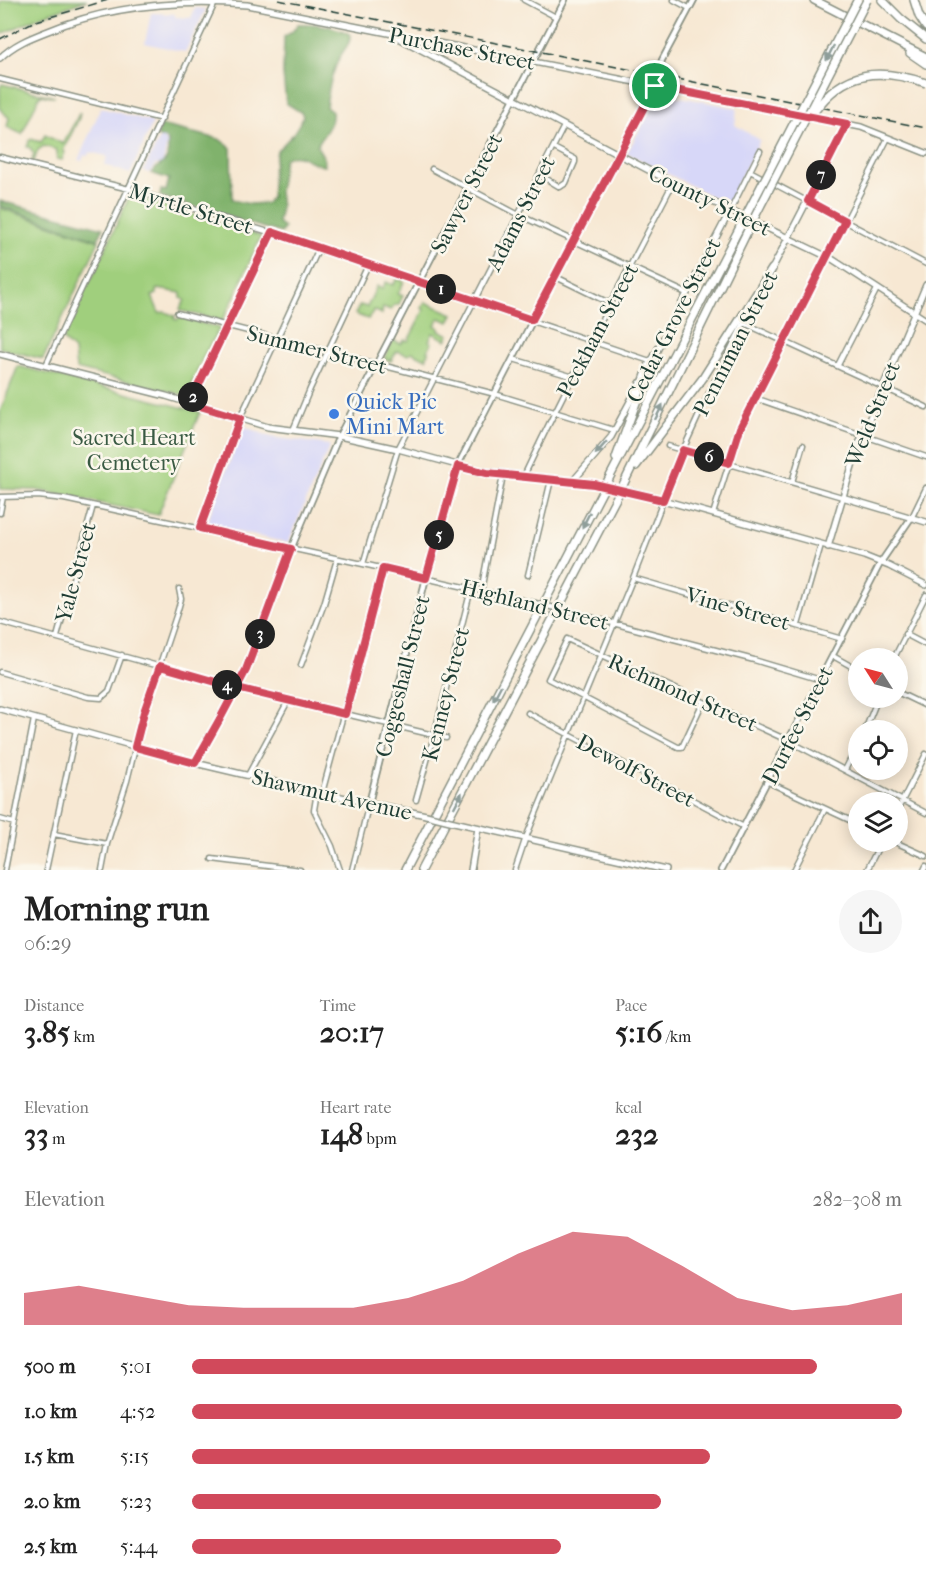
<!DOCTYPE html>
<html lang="en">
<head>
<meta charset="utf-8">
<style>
	:root { --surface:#fff; --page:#f6f6f6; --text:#222; --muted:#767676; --accent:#d1495b }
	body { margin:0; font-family:"IM FELL French Canon",serif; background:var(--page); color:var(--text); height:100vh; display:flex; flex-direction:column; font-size:22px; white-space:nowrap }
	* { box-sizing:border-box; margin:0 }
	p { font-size:20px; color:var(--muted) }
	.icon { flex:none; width:33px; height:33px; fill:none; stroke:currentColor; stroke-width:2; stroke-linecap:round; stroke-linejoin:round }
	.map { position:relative; height:870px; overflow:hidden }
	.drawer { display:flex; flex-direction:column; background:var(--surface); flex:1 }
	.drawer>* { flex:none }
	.needle { width:39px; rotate:306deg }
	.buttons { position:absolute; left:848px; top:648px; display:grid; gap:12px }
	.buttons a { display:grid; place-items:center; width:60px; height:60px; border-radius:50%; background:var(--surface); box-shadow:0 3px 15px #0003; font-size:30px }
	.pin { position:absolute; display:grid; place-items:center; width:51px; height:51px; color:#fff; margin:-26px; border:3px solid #fff; border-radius:50%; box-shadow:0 2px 6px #0007 }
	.km { position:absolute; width:30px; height:30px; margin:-15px; border-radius:50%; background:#222; color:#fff; font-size:16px; line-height:30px; text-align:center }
	.round { display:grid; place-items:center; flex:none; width:63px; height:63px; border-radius:32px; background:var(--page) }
	.head { display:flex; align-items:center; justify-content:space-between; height:102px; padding:0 24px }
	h1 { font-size:33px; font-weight:800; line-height:45px }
	.stats { display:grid; grid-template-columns:repeat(3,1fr); gap:9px; height:102px; padding:6px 24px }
	.stats div { display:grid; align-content:center }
	.stats b { font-size:30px; font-weight:800 }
	.stats small { font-size:16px; font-weight:400 }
	.stats p { font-size:16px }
	.chart { height:168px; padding:12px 24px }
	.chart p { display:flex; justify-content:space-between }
	.chart svg { width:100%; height:108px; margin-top:6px; fill:var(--accent); opacity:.7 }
	ul { padding:0 24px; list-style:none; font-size:20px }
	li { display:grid; grid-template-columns:96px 72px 1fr; align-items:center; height:45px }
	li i { height:15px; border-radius:8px; background:var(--accent) }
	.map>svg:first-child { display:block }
	.built { fill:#d7d7f8 }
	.green { fill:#a0cf7d; stroke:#608658; stroke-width:1.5 }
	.forest { fill:#80b26c; stroke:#507850; stroke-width:1.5 }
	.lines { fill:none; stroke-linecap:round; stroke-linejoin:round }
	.minor-casing { stroke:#8b9284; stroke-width:7 }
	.tertiary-casing { stroke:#8b9284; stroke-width:8 }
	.secondary-casing { stroke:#8b9284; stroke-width:8 }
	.motorway-casing { stroke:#8b9284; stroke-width:10 }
	.minor { stroke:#fff; stroke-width:4 }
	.tertiary { stroke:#fff; stroke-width:4.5 }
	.secondary { stroke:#fff; stroke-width:5 }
	.motorway { stroke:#fff; stroke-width:7 }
	.rail { stroke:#1f3d34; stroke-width:1.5; stroke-dasharray:9 4.5; stroke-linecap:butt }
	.minor-bridge-casing { stroke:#8b9284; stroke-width:7; stroke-linecap:butt }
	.secondary-bridge-casing { stroke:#8b9284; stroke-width:8; stroke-linecap:butt }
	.motorway-bridge-casing { stroke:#8b9284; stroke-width:10; stroke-linecap:butt }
	.minor-bridge { stroke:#fff; stroke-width:4 }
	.secondary-bridge { stroke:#fff; stroke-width:5 }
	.motorway-bridge { stroke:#fff; stroke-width:7 }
	.oneway { fill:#8f9e9a }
	.route-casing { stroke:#fff; stroke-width:12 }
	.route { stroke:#d1495b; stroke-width:8 }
	.shop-dot { fill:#3f7fe0; stroke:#fbf7ec; stroke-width:2 }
	.labels { text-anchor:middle; stroke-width:5; stroke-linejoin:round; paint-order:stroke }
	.street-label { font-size:22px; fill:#1f3d34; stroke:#fbf7ec }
	.shop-label { font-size:22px; fill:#366cbe; stroke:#fbf7ec; text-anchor:start }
	.park-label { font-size:22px; fill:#395a43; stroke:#fbf7ec }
</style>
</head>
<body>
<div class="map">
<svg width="926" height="870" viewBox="0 0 926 870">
	<rect width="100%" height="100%" fill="#fbf7ec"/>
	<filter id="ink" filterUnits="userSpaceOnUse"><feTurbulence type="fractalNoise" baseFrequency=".0167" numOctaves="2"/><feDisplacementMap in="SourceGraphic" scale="12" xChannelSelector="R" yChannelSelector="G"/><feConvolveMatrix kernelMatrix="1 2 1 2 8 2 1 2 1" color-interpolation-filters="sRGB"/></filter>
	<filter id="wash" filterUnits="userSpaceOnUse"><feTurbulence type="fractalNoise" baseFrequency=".008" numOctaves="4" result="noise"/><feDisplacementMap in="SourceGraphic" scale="24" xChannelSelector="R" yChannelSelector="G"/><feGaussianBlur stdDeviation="1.35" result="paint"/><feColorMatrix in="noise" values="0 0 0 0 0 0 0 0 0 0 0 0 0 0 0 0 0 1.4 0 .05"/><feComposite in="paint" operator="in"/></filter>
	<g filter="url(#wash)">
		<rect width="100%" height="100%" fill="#f7e8d3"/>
		<path class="built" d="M195,8L206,9L185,52L145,43L151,13L175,14V17L191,18Z
			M660,93L737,108L735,125L760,140L727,204L627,153Z
			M101,108L153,122L130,174L105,165L107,156L89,152L88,156L84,155L82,161L78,160Z
			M160,138L165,140L167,144L163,161L161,164L155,165L149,173L143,171Z
			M243,426L271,437L330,445L288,543L206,525Z"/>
		<path class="green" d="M8,0H87L41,16L0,35V2Z
			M2,84L55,97L40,95L22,134L7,127L9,118L0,109V88Z
			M80,112L79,118L63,151L65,152L62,160L57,159V150L44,146L38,150L34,161L32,160L34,153L31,151V148L27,147L30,139L41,142L45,135L63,144Z
			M130,195L261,236L233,300L222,321L182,311L180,309L185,300L181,298V293L158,289L156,290L157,294L152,296L159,313L165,312L175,316L174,319L177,320L180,317L220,328L205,353L190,387L192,392L188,396L76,369L74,350L63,340L84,290L93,276Z
			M0,208L99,241L43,359L0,348Z
			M397,279L404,282L398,294L403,296L399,304L393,306L391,310L383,307L382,314L374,310L368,319L355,314L360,305L367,307L377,286L382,289L386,282L393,285Z
			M425,302L453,314L449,322L439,318L435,325L439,328V330L449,335L446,340L433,333L429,341L432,343L427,351L429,352L426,359L412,352L408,355L397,351L391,361L384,359L393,340L401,344L404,340L408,341L424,310L422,308Z
			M18,366L200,412L158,515L37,490L0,489V412Z"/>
		<path class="forest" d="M298,24C315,23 334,26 350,34C351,43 345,48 341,55C332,71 328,89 326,107L332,112C334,125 322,135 317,146L324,158V166C309,164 299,149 284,159L279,192L281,207L278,222L284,228L281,233L160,196L161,190L166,191L169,179L151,173C163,160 169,166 168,142L166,139L157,136L161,126H164L219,139L231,148L232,200L250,204L267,203L271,197L273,170L277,151L294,133L303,117L302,113L286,103L283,74L284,37L292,32Z
			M0,201L103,228L98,240L0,206Z"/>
	</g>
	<g filter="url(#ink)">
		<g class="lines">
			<g class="minor-casing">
				<path id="minor" d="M524,0L556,17
					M674,0L689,8
					M0,79L162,119
					M0,157L129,189L272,233L650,361
					M432,169L519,215L686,293
					M750,171L926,264
					M540,175L560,187L566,183L575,162V159L554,148
					M730,211L760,151
					M554,276L611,304
					M177,313L495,394L614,430
					M744,323L926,407
					M513,359L574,377
					M46,365L215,3
					M838,365L877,289
					M755,398L926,457
					M190,403L272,233
					M293,430L310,389L368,265
					M668,446L842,497
					M524,476C570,377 623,281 673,183
					M792,482L803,445
					M0,497L38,496L64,499L363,564L535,603
					M0,513L3,497
					M713,514L740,428L888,138
					M912,517L926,488
					M200,528L240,418L319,248
					M363,564L398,449L564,126
					M528,575L551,480
					M633,578L842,639
					M481,591L503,475
					M563,610L754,660L821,680
					M0,622L237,688L446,738
					M798,625L821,545
					M905,634L926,645
					M57,637L93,506
					M833,656L858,670
					M894,658L926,595
					M301,665L324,604L337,559
					M0,672L88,697L101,698L109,691L122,655
					M897,692L926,706
					M703,702L682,747H678L548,679L567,639L789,741L926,813
					M528,713L744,827
					M865,730L878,698
					M845,770L858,744
					M248,775L288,701
					M768,782L858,824
					M416,800L434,736L471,589
					M897,811L926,754
					M0,819L14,823
					M54,834L107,844
					M895,842L926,856
					M212,859L300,870
					M5,870L34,719
					M46,870L76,730
					M102,870L107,844L127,781L144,712L177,613L181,599L179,589
					M340,870L332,846L314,810L316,798L322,793L383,568
					M352,870L369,803
					M515,870L525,840L633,578L683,450L714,382L756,299
					M794,870L825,809
					M867,870L881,842
					M924,870L926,866"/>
			</g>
			<g class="tertiary-casing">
				<path id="tertiary" d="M195,763L246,670L291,549L339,436L565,0
					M369,803L426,578L460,461L574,240L652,93L662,60L694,0
					M721,870L881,562L911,518"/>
			</g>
			<g class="secondary-casing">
				<path id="secondary" d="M395,36L673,183L832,259L926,320
					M0,58C14,44 30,38 48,31C111,5 179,0 247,5L861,127L926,153
					M772,269L847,124
					M0,354L166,396L268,427L339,436L398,449L479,471L587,483
					M650,364L730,211
					M573,481L611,437L640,383
					M634,492L864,556L889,566L926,585
					M842,497L926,522
					M828,547L858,446L926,285
					M0,709L195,763L322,793L426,815
					M454,822L666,870
					M471,870L478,828"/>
			</g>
			<g class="motorway-casing">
				<path id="motorway" d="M814,0L926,57
					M882,0L901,19L926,39
					M914,0L919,16L926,27
					M910,53L926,64
					M616,458L651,361
					M636,466L703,378L772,269
					M405,870L740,227
					M421,870L624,483L748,230"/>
			</g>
			<use href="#minor" class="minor"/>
			<use href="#tertiary" class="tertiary"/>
			<use href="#secondary" class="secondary"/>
			<use href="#motorway" class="motorway"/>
			<path class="rail" d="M278,0L926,128
				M0,39L33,22L108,0"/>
			<g class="minor-bridge-casing">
				<path id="minor-bridge" d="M535,603L563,610"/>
			</g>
			<g class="secondary-bridge-casing">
				<path id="secondary-bridge" d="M587,483L634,492
					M426,815L454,822"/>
			</g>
			<g class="motorway-bridge-casing">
				<path id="motorway-bridge" d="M814,112C845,69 879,68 926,83
					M740,227L857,1
					M748,230L867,0"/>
			</g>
			<use href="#minor-bridge" class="minor-bridge"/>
			<use href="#secondary-bridge" class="secondary-bridge"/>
			<use href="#motorway-bridge" class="motorway-bridge"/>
		</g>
		<defs><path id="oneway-solid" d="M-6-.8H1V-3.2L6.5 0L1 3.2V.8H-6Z" transform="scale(1.5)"/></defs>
		<g class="oneway">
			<use href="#oneway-solid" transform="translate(830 53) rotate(117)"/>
			<use href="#oneway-solid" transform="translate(659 412) rotate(-63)"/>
			<use href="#oneway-solid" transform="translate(601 448) rotate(131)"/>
			<use href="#oneway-solid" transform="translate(586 520) rotate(117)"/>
			<use href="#oneway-solid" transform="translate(497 693) rotate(118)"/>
			<use href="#oneway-solid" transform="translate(458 800) rotate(-62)"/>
		</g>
	</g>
	<g class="lines" filter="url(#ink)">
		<g class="route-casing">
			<path id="route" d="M655,86L532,320L272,232L190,403L240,418L200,528L291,549L246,670C230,701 213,732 195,763L135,747L144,712L160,666L237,688L345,714L383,568L426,578L458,466L487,473L594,484L663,500L683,450L729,463L740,428L845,221L808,201L847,124L655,86"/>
		</g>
		<use href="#route" class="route"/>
	</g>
	<circle class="shop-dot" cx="334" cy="414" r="6"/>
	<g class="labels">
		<g class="street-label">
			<text transform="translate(462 48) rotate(11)" y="8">Purchase Street</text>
			<text transform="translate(466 193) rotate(-63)" y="8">Sawyer Street</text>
			<text transform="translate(710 200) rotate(26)" y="8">County Street</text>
			<text transform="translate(191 208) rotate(17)" y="8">Myrtle Street</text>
			<text transform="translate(520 213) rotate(-63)" y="8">Adams Street</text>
			<text transform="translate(673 320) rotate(-63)" y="8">Cedar Grove Street</text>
			<text transform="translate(597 330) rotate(-62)" y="8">Peckham Street</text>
			<text transform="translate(735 343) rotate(-63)" y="8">Penniman Street</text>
			<text transform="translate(317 349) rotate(14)" y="8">Summer Street</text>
			<text transform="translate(872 414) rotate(-68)" y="8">Weld Street</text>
			<text transform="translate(75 572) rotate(-75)" y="8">Yale Street</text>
			<text transform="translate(535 604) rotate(14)" y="8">Highland Street</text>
			<text transform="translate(738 608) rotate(16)" y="8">Vine Street</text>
			<text transform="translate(402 676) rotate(-76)" y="8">Coggeshall Street</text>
			<text transform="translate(683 692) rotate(24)" y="8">Richmond Street</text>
			<text transform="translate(445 694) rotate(-76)" y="8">Kenney Street</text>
			<text transform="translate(797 725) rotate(-63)" y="8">Durfee Street</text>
			<text transform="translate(636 770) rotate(28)" y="8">Dewolf Street</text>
			<text transform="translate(332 794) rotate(13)" y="8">Shawmut Avenue</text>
		</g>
		<g class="shop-label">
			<text x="346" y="409">Quick Pic<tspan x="346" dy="25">Mini Mart</tspan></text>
		</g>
		<g class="park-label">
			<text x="134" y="445">Sacred Heart<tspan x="134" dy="25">Cemetery</tspan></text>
		</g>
	</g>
</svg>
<div class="buttons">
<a><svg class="needle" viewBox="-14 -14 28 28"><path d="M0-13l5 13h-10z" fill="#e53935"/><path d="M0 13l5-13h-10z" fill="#767676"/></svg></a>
<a><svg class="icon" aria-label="locate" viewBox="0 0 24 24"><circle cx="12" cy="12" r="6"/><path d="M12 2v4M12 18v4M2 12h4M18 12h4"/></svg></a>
<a><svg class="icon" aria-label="layers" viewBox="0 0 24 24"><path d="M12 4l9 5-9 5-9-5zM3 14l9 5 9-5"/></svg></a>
</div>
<div class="pin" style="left:655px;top:86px;background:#1e9e55"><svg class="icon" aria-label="arrive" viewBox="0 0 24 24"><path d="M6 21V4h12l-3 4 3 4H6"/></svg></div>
<b class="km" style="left:441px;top:289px">1</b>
<b class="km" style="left:193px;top:397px">2</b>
<b class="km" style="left:260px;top:634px">3</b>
<b class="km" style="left:227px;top:685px">4</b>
<b class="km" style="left:439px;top:535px">5</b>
<b class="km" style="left:709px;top:457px">6</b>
<b class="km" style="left:821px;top:175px">7</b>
</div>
<section class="drawer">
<div class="head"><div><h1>Morning run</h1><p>06:29</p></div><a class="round"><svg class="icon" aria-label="share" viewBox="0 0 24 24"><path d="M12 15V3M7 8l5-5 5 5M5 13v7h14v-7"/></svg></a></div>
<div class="stats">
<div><p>Distance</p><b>3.85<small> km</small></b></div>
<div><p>Time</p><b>20:17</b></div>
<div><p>Pace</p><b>5:16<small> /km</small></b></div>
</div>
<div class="stats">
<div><p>Elevation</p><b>33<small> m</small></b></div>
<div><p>Heart rate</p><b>148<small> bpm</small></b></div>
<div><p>kcal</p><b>232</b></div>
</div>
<div class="chart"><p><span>Elevation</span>282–308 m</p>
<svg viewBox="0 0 160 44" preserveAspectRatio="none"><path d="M0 44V31L10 28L20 32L30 36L40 37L50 37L60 37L70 33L80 26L90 15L100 6L110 8L120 20L130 33L140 38L150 36L160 31V44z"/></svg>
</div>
<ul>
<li><b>500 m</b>5:01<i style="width:88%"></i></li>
<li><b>1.0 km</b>4:52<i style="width:100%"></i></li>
<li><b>1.5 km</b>5:15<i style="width:73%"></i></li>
<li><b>2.0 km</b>5:23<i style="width:66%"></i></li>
<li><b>2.5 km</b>5:44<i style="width:52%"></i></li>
</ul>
</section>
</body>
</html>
